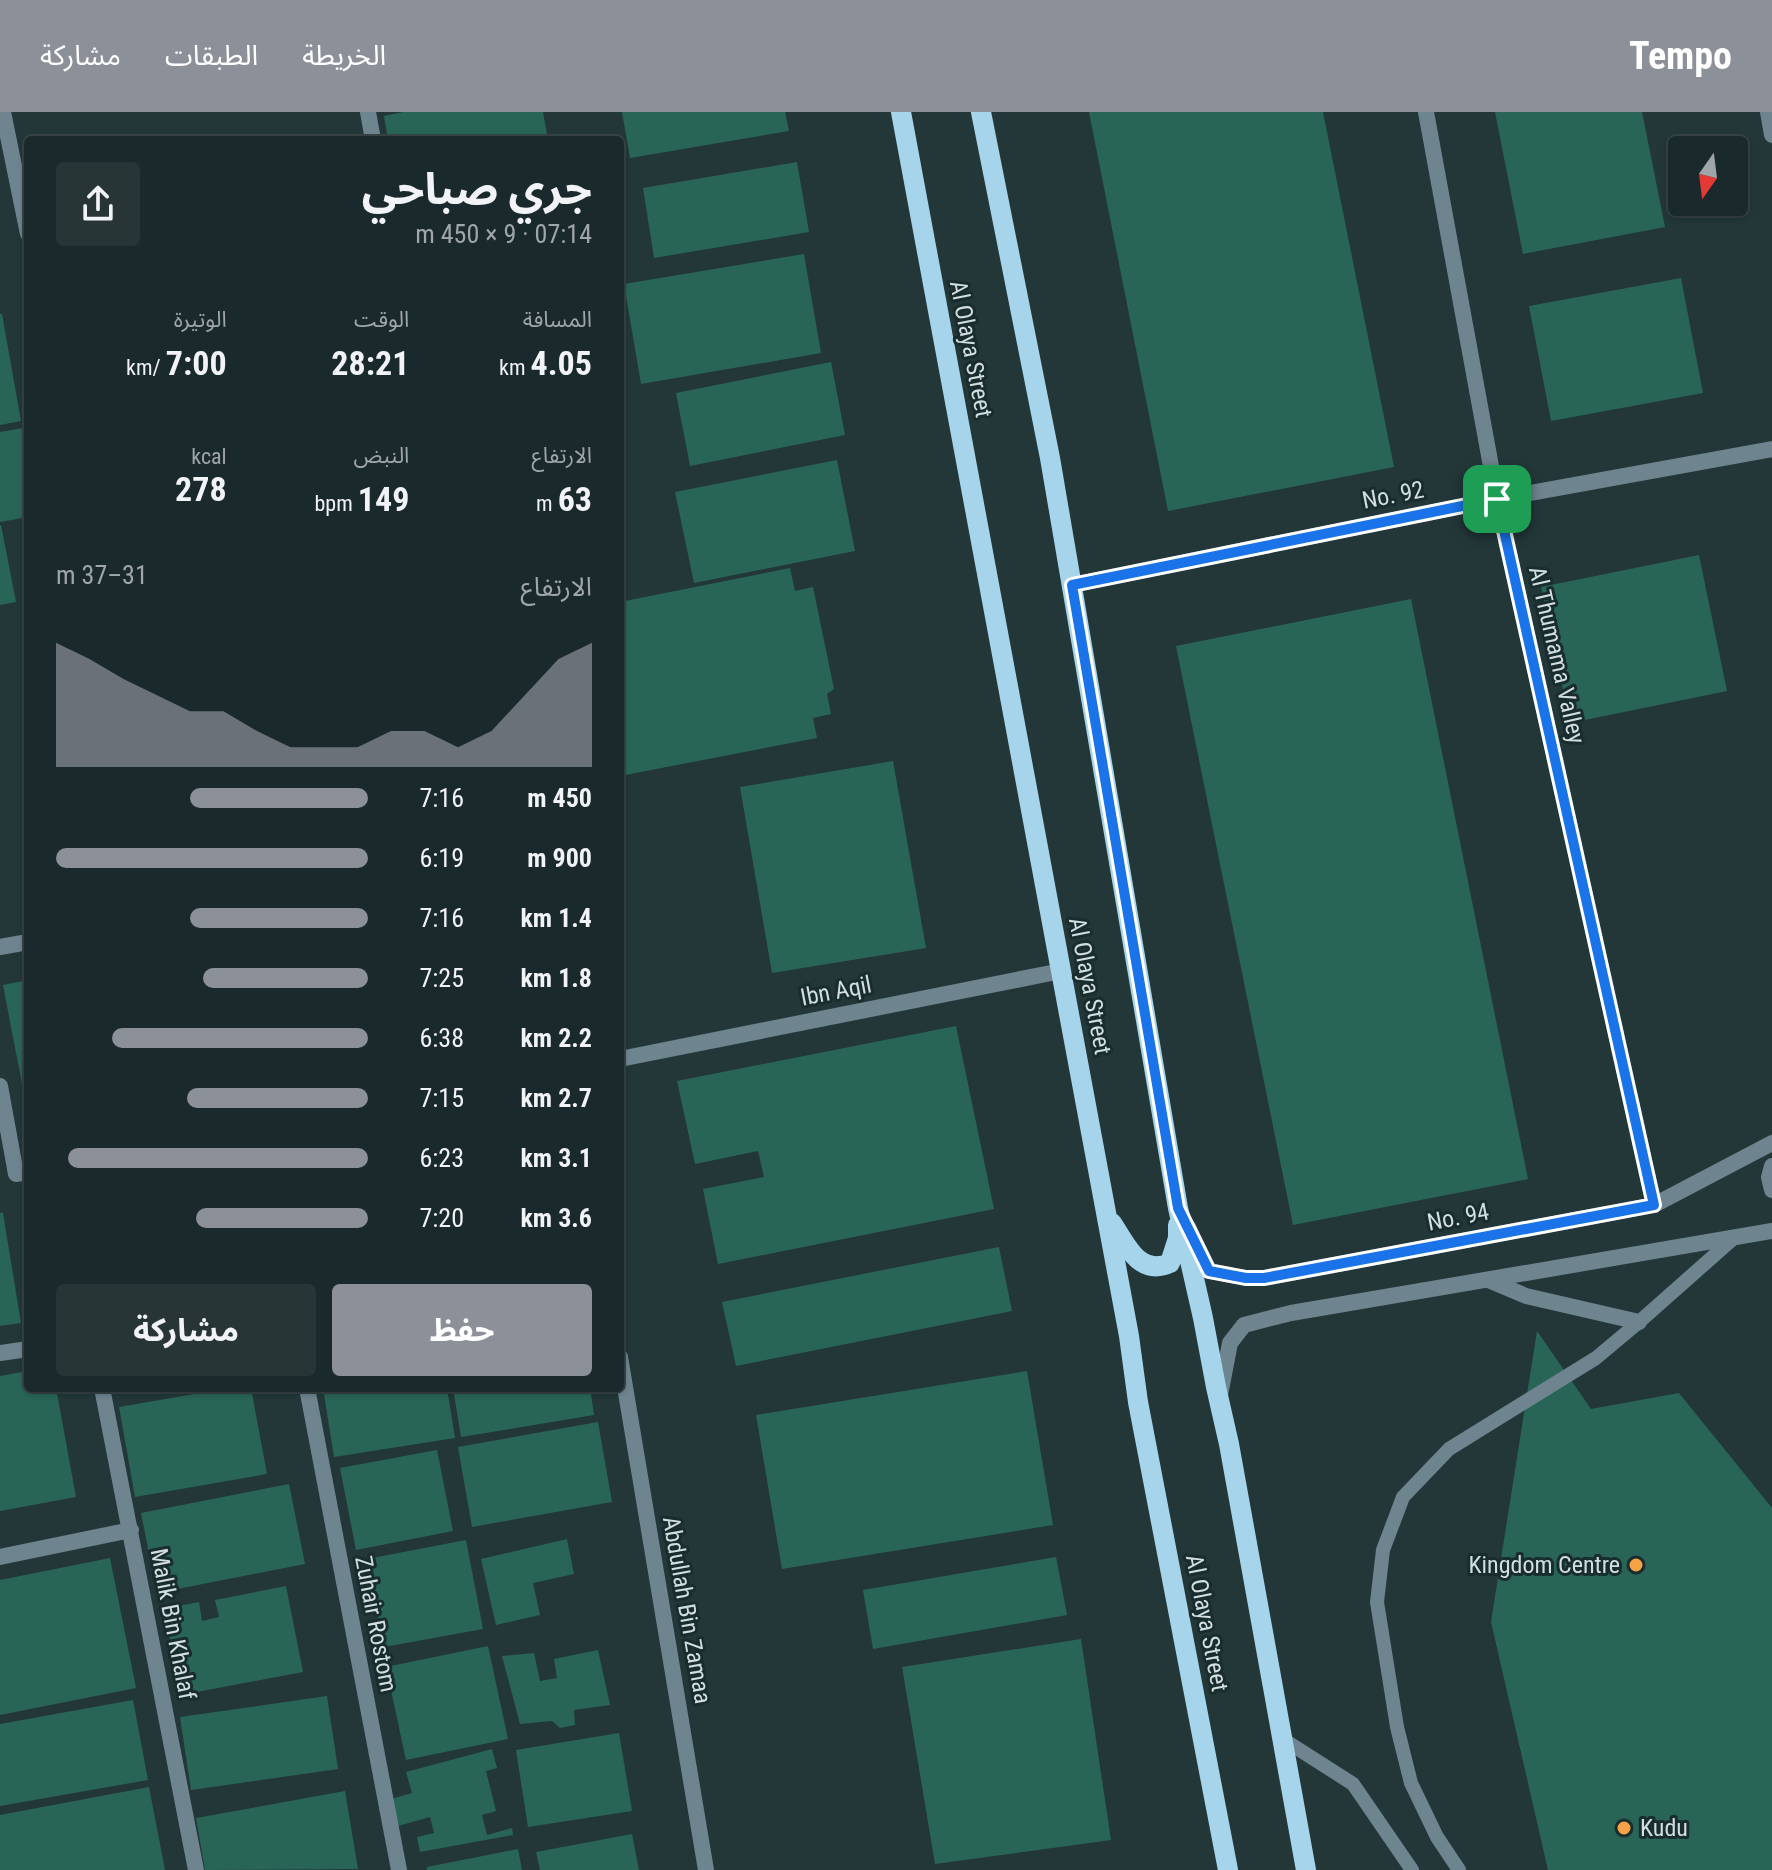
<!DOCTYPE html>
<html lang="ar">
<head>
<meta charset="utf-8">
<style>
	:root { --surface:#1a292b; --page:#273537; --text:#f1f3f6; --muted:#9fa6a9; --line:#384547; --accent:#8c9099 }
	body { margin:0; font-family:"Roboto Condensed","Noto Sans Arabic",sans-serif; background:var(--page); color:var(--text); direction:rtl; height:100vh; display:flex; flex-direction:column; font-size:30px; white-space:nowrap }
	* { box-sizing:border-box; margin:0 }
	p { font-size:26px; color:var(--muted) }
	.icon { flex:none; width:44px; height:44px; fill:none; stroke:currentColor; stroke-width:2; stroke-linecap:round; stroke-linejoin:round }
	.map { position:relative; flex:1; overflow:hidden; direction:ltr }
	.details { position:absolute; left:24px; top:24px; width:600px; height:1256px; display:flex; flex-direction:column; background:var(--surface); border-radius:8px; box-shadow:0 2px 6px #0004,0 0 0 2px var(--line); direction:rtl }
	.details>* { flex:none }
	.needle { width:52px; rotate:194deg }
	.buttons { position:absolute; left:1668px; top:24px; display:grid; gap:16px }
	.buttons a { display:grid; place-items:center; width:80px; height:80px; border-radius:8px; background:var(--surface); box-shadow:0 2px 6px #0004,0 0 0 2px var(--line); font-size:40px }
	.pin { position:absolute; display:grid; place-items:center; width:68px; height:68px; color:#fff; margin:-34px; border-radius:16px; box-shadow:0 4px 12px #0006 }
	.round { display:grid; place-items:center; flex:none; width:84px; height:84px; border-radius:8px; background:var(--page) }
	.head { display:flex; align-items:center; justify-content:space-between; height:136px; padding:0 32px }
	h1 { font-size:44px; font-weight:700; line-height:60px }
	.figures { display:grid; grid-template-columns:repeat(3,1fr); gap:12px; height:136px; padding:8px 32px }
	.figures div { display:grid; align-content:center }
	.figures b { font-size:34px; font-weight:700 }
	.figures small { font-size:22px; font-weight:400 }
	.figures p { font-size:22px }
	.chart { height:224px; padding:16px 32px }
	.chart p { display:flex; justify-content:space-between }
	.chart svg { width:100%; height:144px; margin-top:8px; fill:var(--accent); opacity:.7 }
	.cta { display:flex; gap:16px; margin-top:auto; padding:16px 32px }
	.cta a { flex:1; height:92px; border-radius:8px; background:var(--accent); color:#fff; font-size:32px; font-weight:700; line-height:92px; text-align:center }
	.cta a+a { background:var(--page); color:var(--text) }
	ul { padding:0 32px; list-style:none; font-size:26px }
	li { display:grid; grid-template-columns:128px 96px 1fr; align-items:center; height:60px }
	li i { height:20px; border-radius:10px; background:var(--accent) }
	header { display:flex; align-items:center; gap:48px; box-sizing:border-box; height:112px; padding:0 40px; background:var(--accent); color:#fff }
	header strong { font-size:38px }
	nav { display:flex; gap:44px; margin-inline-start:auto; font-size:28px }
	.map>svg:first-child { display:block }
	.building { fill:#296556 }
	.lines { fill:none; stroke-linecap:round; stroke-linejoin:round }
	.service { stroke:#6e848f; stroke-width:14 }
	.minor { stroke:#6e848f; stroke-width:16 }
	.primary { stroke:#a6d5eb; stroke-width:20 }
	.route-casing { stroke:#fff; stroke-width:16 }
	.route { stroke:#1a73e8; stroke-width:10 }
	.poi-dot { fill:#f6a246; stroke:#192d2e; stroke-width:3 }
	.labels { text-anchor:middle; stroke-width:6; stroke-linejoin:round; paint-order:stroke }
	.street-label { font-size:24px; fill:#d2dedf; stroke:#192d2e }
	.poi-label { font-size:24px; fill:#d2dedf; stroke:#192d2e; text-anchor:end }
</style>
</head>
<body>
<header>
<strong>Tempo</strong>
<nav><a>الخريطة</a><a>الطبقات</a><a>مشاركة</a></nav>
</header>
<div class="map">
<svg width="1772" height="1758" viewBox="0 0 1772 1758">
	<rect width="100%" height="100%" fill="#233739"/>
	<path class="building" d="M403,0H543L548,28H388L384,4Z
		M622,0H785L789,19L630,46Z
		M1089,0H1323L1394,355L1168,399Z
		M1495,0H1642L1665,115L1523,142Z
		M797,50L809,120L654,146L643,76Z
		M804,142L821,241L641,272L624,172Z
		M1681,166L1703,281L1551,309L1529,194Z
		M0,202H2L21,309L0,313Z
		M831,250L845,323L690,354L676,281Z
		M23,316L28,344V405L0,410V320Z
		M837,348L855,439L694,471L675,380Z
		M0,413H1L16,490L0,493Z
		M1699,443L1727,579L1570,611L1541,475Z
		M790,456L795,479L813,475L834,577L827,582L831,602L813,606L817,626L620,664V490Z
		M1411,487L1528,1067L1293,1113L1176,534Z
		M893,649L926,836L772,861L740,675Z
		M28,868V998H27L3,873Z
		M956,914L994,1097L718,1152L703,1077L764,1065L758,1039L695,1052L677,969Z
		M0,1101H3L21,1211L0,1214Z
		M999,1135L1012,1199L736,1254L722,1190Z
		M1537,1219L1591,1297L1679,1281L1772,1396V1758H1548L1491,1510Z
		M28,1259V1276H56L76,1385L0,1399V1264Z
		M1027,1259L1053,1413L782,1457L756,1303Z
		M229,1276H251L267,1362L135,1385L119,1295Z
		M323,1276H447L455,1326L334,1345Z
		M453,1276H590L594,1303L461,1325Z
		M598,1310L612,1390L472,1415L458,1335Z
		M437,1338L453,1419L356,1438L340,1356Z
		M289,1372L305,1452L157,1481L141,1401Z
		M567,1427L574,1462L533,1471L540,1503L496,1513L481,1447Z
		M466,1428L483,1517L384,1535L367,1447Z
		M1056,1445L1067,1503L873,1537L863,1478Z
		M110,1446L136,1576L0,1603V1468Z
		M286,1474L303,1560L181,1583L164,1497L199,1490L202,1509L219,1505L215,1488Z
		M1081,1527L1111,1728L935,1752L902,1555Z
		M488,1534L508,1627L406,1648L386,1555Z
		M598,1538L610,1593L574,1598L575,1613L560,1616L552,1609L520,1612L502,1544L534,1541L540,1569L557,1566L554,1547Z
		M327,1584L338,1657L191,1678L180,1605Z
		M133,1588L148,1668L0,1694V1612Z
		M619,1621L632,1699L528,1715L516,1638Z
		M492,1637L497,1656L486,1659L496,1699L482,1703L487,1723L512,1716L513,1723L420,1740L417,1725L434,1721L430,1705L398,1714L391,1687L412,1681L406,1660Z
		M149,1675L165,1758H0V1703Z
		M345,1679L358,1757L205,1758L196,1706Z
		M632,1722L639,1758H540L536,1740Z
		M518,1737L522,1758H427V1755Z"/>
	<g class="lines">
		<path class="service" d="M1281,1626L1353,1672L1412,1758
			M1459,1758L1437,1725L1411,1671L1397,1615L1377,1490L1383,1438L1403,1385L1449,1337L1596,1246L1639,1210L1735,1125"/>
		<path class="minor" d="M3,0L28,122
			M368,0L373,28
			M1426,0L1497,387L1654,1093
			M1768,0L1772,23
			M1072,473L1497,387L1772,337
			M0,835L28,830
			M620,947L1061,859
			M0,974L16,1062L28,1060
			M1772,1054L1769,1065L1772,1078
			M1188,1115L1209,1159L1246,1166H1264L1654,1093L1772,1031
			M1488,1168L1526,1184L1639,1210
			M0,1241L28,1237
			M620,1245L706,1758
			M102,1276L196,1758
			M307,1276L399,1758
			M1220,1283L1230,1231L1244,1213L1291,1201L1772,1119
			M0,1445L131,1418"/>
		<path class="primary" d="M901,0L1129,1224L1138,1290L1228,1758
			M981,0L1050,346L1178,1096L1203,1206L1216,1275L1229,1332L1306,1758
			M1112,1111C1126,1132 1139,1165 1170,1151L1178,1126V1113"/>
	</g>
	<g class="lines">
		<g class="route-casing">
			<path id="route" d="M1497,387L1654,1093L1264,1166H1246L1209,1159L1178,1096L1072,473Z"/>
		</g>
		<use href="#route" class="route"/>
	</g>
	<g class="poi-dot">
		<circle cx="1636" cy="1453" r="8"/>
		<circle cx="1624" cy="1716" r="8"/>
	</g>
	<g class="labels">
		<g class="street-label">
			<text transform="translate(971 237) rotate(79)" y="8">Al Olaya Street</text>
			<text transform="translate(1393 383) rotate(-11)" y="8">No. 92</text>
			<text transform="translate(1557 543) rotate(77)" y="8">Al Thumama Valley</text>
			<text transform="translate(1090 874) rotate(79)" y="8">Al Olaya Street</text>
			<text transform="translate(836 879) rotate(-11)" y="8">Ibn Aqil</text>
			<text transform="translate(1458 1105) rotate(-11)" y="8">No. 94</text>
			<text transform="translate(687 1498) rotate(80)" y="8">Abdullah Bin Zamaa</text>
			<text transform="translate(1207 1511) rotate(79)" y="8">Al Olaya Street</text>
			<text transform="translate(173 1512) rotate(79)" y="8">Malik Bin Khalaf</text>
			<text transform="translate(376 1512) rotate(79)" y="8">Zuhair Rostom</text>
		</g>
		<g class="poi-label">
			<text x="1620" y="1461">Kingdom Centre</text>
			<text x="1640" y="1724" text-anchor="start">Kudu</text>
		</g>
	</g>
</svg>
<div class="buttons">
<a><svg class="needle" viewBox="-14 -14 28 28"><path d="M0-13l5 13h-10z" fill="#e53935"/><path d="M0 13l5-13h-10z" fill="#9fa6a9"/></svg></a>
</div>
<div class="pin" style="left:1497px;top:387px;background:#1e9e55"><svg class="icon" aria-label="arrive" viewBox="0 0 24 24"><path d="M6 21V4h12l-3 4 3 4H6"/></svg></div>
<section class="details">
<div class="head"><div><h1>جري صباحي</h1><p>07:14 · 9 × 450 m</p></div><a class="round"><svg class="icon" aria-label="share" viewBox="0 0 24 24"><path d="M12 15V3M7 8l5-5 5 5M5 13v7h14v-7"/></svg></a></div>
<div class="figures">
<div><p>المسافة</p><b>4.05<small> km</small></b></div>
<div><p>الوقت</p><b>28:21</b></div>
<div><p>الوتيرة</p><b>7:00<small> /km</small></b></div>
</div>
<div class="figures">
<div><p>الارتفاع</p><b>63<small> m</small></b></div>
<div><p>النبض</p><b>149<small> bpm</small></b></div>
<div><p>kcal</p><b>278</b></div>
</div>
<div class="chart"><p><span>الارتفاع</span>31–37 m</p>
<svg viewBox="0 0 160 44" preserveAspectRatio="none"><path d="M0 44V6L10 11L20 17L30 22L40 27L50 27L60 33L70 38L80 38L90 38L100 33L110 33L120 38L130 33L140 22L150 11L160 6V44z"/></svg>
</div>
<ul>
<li><b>450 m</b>7:16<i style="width:57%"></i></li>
<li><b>900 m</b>6:19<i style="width:100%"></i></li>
<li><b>1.4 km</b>7:16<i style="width:57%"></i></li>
<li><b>1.8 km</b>7:25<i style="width:53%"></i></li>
<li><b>2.2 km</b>6:38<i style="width:82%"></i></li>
<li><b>2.7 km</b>7:15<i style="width:58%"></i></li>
<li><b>3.1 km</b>6:23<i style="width:96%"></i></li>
<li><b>3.6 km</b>7:20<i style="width:55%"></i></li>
</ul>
<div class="cta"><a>حفظ</a><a>مشاركة</a></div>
</section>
</div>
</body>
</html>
